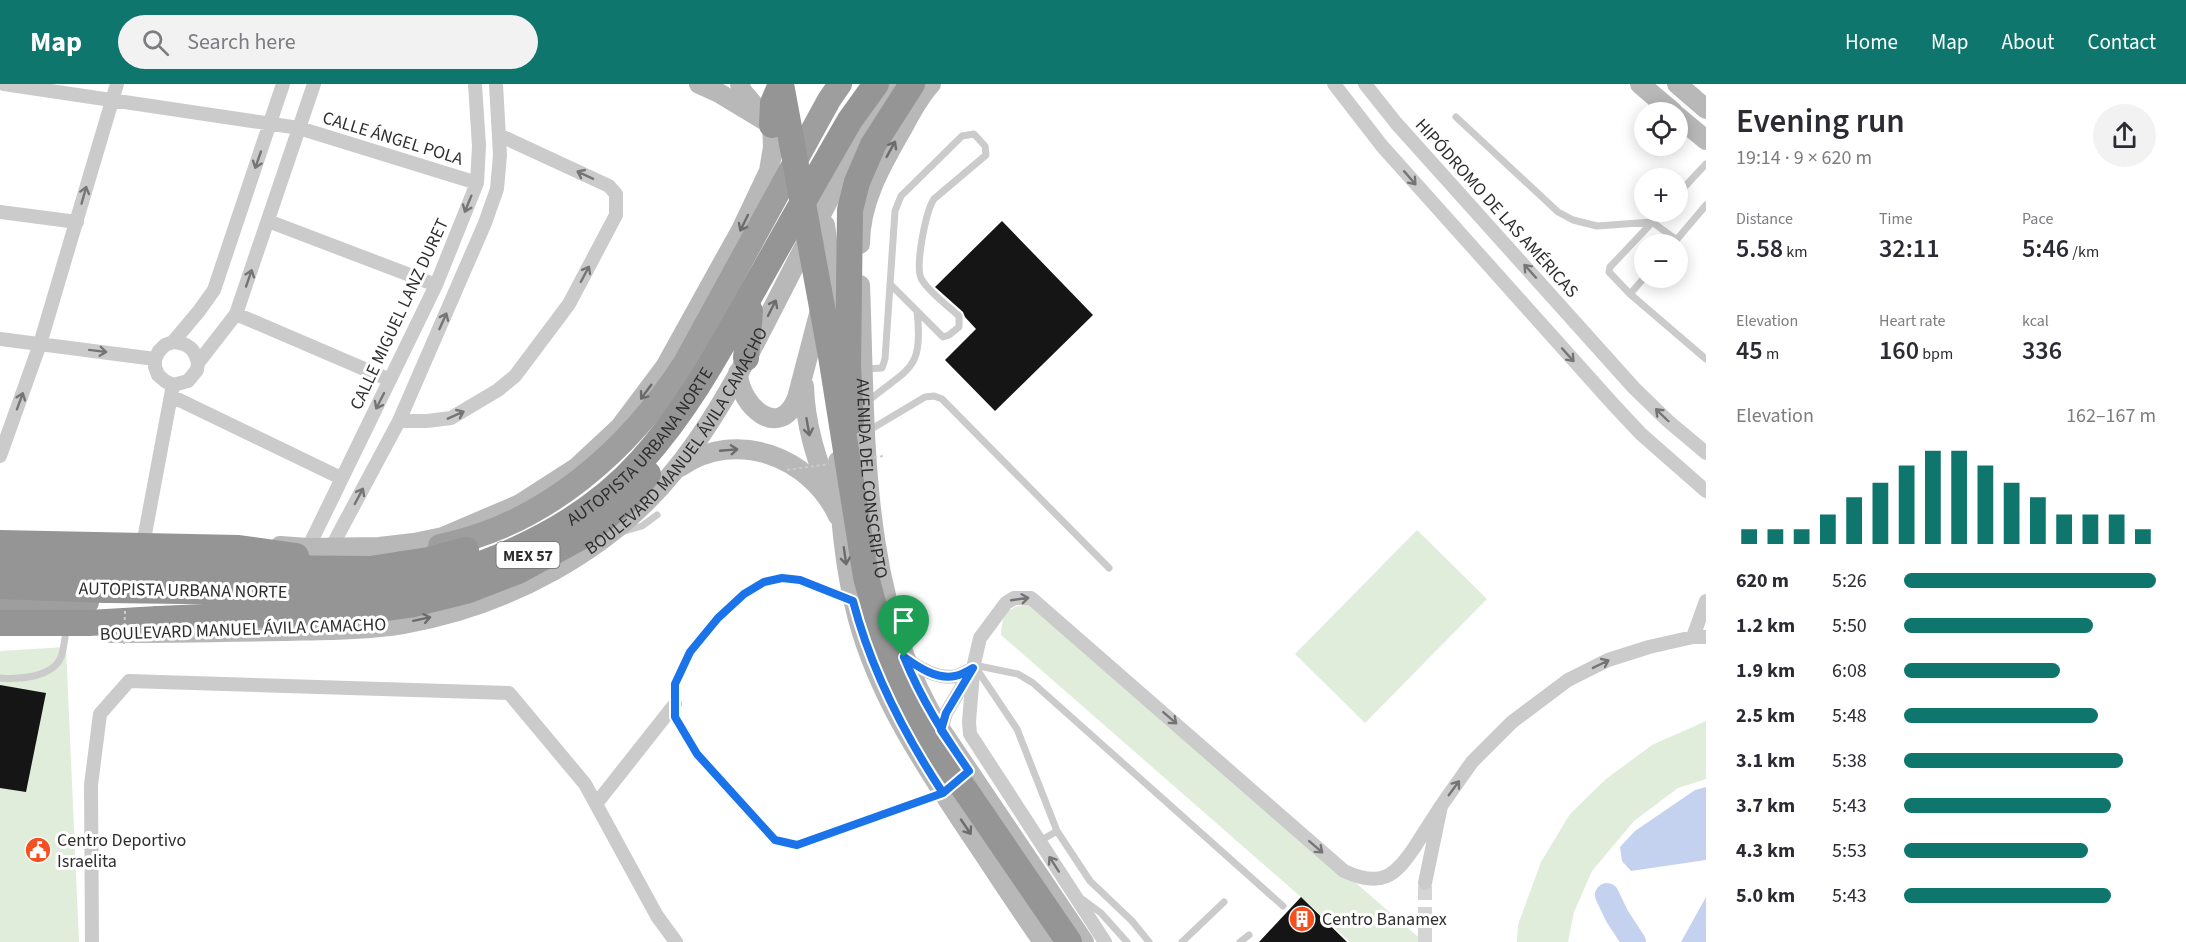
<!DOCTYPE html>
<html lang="en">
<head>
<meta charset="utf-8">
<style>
	:root { --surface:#fff; --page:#f2f2f3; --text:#2b2b33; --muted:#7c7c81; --accent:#0f766e }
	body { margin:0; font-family:"Source Sans 3",sans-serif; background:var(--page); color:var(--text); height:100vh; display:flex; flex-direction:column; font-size:22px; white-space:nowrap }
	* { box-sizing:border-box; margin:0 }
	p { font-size:20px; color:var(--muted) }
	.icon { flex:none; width:33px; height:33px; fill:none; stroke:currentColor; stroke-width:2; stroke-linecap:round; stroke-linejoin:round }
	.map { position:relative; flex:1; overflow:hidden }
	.drawer { display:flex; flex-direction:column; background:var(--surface); width:480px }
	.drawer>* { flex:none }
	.tools { position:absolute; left:1634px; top:18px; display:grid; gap:12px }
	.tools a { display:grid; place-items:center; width:54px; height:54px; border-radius:50%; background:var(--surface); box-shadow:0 3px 15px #0003; font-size:30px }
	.pin { position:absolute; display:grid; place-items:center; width:51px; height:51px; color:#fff; margin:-62px -26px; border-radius:50% 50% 50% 0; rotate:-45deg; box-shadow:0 0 6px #0007 }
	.pin .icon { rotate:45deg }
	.round { display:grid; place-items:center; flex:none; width:63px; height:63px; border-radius:32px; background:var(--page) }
	.summary { display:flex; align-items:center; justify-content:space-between; height:102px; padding:0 30px }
	h1 { font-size:33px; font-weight:600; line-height:45px }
	.metrics { display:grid; grid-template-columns:repeat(3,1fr); gap:9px; height:102px; padding:6px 30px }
	.metrics div { display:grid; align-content:center }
	.metrics b { font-size:26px; font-weight:600 }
	.metrics small { font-size:16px; font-weight:400 }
	.metrics p { font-size:16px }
	.chart { height:168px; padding:12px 30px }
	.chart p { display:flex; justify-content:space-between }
	.chart svg { width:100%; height:108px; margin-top:6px; stroke:var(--accent); stroke-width:6 }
	ul { padding:0 30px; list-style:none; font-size:20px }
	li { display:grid; grid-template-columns:96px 72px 1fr; align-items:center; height:45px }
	li i { height:15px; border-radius:8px; background:var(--accent) }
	header { display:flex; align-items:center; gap:36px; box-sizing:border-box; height:84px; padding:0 30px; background:var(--accent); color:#fff }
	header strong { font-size:28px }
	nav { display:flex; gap:33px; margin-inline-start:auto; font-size:21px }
	.search { width:420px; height:54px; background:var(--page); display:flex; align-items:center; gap:15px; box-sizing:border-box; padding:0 21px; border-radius:33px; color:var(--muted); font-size:22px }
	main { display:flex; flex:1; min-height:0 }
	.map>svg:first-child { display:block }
	.green { fill:#dfedda }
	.water { fill:#c5d2ef }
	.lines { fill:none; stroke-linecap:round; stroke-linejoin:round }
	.river { stroke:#c5d2ef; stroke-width:24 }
	.building { fill:#151515 }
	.minor-tunnel { stroke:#d5d5d5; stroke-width:14; stroke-dasharray:14 7; stroke-linecap:butt }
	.service { stroke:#cbcbcb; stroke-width:7 }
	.minor { stroke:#cbcbcb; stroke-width:14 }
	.secondary { stroke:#b8b8b8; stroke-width:20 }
	.trunk { stroke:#9e9e9e; stroke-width:24 }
	.motorway { stroke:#959595; stroke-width:26 }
	.path-bridge { stroke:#cbcbcb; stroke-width:2; stroke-dasharray:3 3; stroke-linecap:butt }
	.motorway-bridge { stroke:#959595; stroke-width:26 }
	.oneway { stroke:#6c6c6c }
	.oneway2 { stroke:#757575 }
	.route-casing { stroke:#fff; stroke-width:12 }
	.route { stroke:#1a73e8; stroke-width:8 }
	.labels { text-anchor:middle; stroke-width:6; stroke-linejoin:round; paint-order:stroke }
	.shield { fill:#fff; stroke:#6d6d6d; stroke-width:1.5 }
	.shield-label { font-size:16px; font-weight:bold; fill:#2e2e2e }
	.street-label { font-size:18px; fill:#2e2e2e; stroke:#fff }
	.poi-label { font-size:18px; fill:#2e2e2e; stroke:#fff; text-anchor:start }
</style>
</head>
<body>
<header>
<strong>Map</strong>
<div class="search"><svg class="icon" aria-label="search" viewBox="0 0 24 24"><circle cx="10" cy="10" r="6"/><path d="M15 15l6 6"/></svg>Search here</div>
<nav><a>Home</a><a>Map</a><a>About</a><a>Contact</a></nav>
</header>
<main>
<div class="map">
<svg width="1706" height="858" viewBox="0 0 1706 858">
	<rect width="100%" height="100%" fill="#fff"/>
	<path class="green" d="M1417,446L1487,515L1365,639L1295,570Z
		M1033,519L1424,858H1350L1301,813L1001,551C1002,526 1010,523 1033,519Z
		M66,563L79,858H0V567Z
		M1706,637V695L1678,704L1634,737L1592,787L1574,828L1568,858H1517L1518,841L1541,778L1570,730L1606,695L1652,661Z"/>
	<path class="water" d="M1706,703V776L1631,787L1622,777L1620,763L1635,747L1695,706Z
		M1706,813V858H1681Z"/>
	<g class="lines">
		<path class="river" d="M1607,811L1617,832L1634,858"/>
	</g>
	<path class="building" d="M1002,137L1093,231L995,327L945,276L976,245L965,233L963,228L935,203Z
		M0,601L46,609L26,708L0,704Z
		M1301,813L1347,858H1259Z"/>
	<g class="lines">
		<path class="minor-tunnel" d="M1425,858V799"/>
		<path class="service" d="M1456,33L1558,128L1573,136L1597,142L1652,138L1677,156
			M1677,111L1706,80
			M1662,128L1610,183L1609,188L1630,210L1706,275
			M1673,160L1706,121
			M1630,210L1644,194
			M866,285L882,284L885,275L895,127L901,112L962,52L974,50L985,62L986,71L934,115C926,127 914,184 922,196C929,208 948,222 959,232V243L949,251L943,253L890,200
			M867,318C908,283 924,288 917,227
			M868,347L925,313L934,312L942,315L1109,484
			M621,448L642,442L657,431
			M851,517L800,496L782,494L764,498L744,510L718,534L690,568L675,600V633L697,670L775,756L797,761L942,709
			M0,594C19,596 53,593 61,573C64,565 64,556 66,549
			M1040,757L1057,747
			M1082,815L1101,829L1127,858
			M1149,858L1132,837L1090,797L1057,747L1017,645L974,581L1018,590L1033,599L1283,822
			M1182,858L1224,818
			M1240,858L1249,851"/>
		<path class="minor" d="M4,0L299,44L477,99
			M283,0L214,206L199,227L173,258L165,261L159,267L155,275V283L158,291L165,297L173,301L188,297L197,286L198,279L236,230L314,0
			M1334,0L1382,62L1612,319L1641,350L1706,407
			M1365,0L1396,39L1634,304L1668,337L1706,369
			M0,128L77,138
			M268,137L436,201
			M236,230L390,296
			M0,255L155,275
			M173,258C188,259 195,265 198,279
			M171,312L341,394
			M399,337H427L451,334L498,306L515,292L569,220L616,131V110L609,102L499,51
			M0,372L40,260L117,0
			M145,450L172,306
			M308,464L436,201L477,99L479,62L475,0
			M331,464L399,337L485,139L497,105L500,71L496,0
			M1706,517L1693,553H1706
			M906,575C919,584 939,596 956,592C961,591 968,587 973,584
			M973,589L969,638L970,650L1105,858
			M941,646L946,629L973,584L980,554L1006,519L1014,514H1031L1344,787C1381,804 1395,793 1416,761C1424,748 1433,735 1441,722
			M596,720L675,620
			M1425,799L1441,722L1472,678L1512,638L1568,596L1608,576L1649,563L1693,553
			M92,858L91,701L100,630L129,597L509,609L585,700L657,832L676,858"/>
		<g class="secondary">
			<path d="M699,0L719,9L772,41"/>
			<path d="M740,0L742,7L759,27"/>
			<path d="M1640,0L1673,28"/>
			<path d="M1677,0L1706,25"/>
			<path d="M1677,32L1706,56"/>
			<path d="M825,141L831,185L833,234"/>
			<path d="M860,160C860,118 881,82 901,47C910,31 918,14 931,0"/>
			<path id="s1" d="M860,201C866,351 858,514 941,646L1084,858"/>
			<path d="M738,289C740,323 780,357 797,314L820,226"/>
			<path d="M804,302C805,340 816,372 828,407"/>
			<path d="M838,377C840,430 844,484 858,535C879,613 925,682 969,748C994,785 1018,822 1043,858"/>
			<path d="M680,383C736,344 811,373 838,432"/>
			<path d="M280,462L308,464L379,463L414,459L443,453L520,420L576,384L620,343L665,283L741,146L769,87L773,63L772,41"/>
			<path id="s2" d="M110,549C169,549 227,548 286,547C325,546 365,546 403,540C506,522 609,468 675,386C703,352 726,313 747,274C778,215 808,154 840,95C858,62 874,28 899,0"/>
		</g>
		<path class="trunk" d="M440,462C545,441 629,366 685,279L829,16L840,0
			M5,515L87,518"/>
		<path class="motorway" d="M772,41L773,19L781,0
			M746,274L750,227
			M851,338L848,282L850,126L857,98L873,61L912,0
			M0,480L106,483
			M0,502L106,506
			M0,539H89L158,535"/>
		<path class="path-bridge" d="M868,374L883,372
			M787,386L829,380
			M124,560L125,527"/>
		<g class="motorway-bridge">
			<path d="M781,0L831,272L866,493L882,551L905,609L935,662L1069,858"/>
			<path d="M0,459L239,464L296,472"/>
			<path d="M106,483L370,485L428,476L466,466"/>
			<path id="s3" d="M106,506C156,507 206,507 257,508C294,508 332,509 369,505C465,497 577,449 641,377C689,324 721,263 756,201C787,146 818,91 850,36L876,0"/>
			<path d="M158,535L371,526L414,520L466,507L518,487L579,454L625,418L648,390"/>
		</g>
	</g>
	<defs><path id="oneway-shaft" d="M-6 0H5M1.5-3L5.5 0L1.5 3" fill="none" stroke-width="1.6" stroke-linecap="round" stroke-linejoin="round" transform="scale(1.5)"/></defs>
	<g class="oneway">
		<use href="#oneway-shaft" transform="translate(891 65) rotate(-61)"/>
		<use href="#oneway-shaft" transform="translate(744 139) rotate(116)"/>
		<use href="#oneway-shaft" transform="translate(772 224) rotate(-63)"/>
		<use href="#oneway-shaft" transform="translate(646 308) rotate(126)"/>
		<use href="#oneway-shaft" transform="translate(808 343) rotate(80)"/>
		<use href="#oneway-shaft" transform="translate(729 366) rotate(-5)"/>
		<use href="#oneway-shaft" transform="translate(845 472) rotate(82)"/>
		<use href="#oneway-shaft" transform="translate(422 535) rotate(-12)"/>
		<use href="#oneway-shaft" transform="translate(966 743) rotate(56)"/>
	</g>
	<g class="oneway2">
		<use href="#oneway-shaft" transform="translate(258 76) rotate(109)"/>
		<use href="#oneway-shaft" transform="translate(585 91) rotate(-155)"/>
		<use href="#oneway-shaft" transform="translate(1410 94) rotate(49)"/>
		<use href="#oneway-shaft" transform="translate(84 111) rotate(-74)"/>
		<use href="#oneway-shaft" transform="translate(468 120) rotate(112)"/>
		<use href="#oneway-shaft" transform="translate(1530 187) rotate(-132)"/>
		<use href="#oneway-shaft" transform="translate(585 190) rotate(-62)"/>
		<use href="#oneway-shaft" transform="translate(249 194) rotate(-71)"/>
		<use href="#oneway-shaft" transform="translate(443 237) rotate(-66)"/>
		<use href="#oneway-shaft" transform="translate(98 267) rotate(7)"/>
		<use href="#oneway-shaft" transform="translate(1568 271) rotate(48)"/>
		<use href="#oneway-shaft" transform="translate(20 317) rotate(-70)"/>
		<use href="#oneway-shaft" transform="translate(380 317) rotate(117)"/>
		<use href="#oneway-shaft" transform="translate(456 331) rotate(-24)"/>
		<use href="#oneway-shaft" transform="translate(1662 331) rotate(-136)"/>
		<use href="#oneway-shaft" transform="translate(359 412) rotate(-62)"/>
		<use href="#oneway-shaft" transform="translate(1020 515) rotate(-8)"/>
		<use href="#oneway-shaft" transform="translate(1601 580) rotate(-26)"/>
		<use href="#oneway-shaft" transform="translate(1170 634) rotate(41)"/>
		<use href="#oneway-shaft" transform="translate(1454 704) rotate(-54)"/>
		<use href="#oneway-shaft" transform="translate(1316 763) rotate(41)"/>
		<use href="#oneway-shaft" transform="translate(1054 780) rotate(-123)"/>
	</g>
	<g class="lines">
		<g class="route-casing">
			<path id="route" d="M904,573C921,615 944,651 969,687L943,709L797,761L775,756L697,670L675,633V600L690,568L718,534L744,510L764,498L782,494L800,496L853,517C871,586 904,650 943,709L969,687L941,646L946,629L973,584C968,587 961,591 955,592C937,596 918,583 904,573"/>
		</g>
		<use href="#route" class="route"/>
	</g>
	<defs>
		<g id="civic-disc" transform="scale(1.35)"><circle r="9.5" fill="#f55020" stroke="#fff"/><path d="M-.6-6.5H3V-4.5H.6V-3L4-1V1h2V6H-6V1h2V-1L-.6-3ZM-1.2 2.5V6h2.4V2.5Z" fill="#fff"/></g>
		<g id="building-disc" transform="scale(1.35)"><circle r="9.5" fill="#f55020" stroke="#fff"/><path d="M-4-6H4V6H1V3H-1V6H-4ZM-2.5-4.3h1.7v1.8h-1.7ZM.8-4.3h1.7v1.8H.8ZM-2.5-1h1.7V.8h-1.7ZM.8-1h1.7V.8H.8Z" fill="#fff"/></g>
	</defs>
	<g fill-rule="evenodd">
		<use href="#civic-disc" x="38" y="766"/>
		<use href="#building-disc" x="1302" y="835"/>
	</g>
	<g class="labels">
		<rect class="shield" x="496.5" y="458" width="63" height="26" rx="4.5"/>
		<g class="shield-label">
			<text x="528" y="477">MEX 57</text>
		</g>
		<g class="street-label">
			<text transform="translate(393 54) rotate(17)" y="6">CALLE ÁNGEL POLA</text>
			<text transform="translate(1497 124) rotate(48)" y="6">HIPÓDROMO DE LAS AMÉRICAS</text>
			<text transform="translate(399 230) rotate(-65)" y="6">CALLE MIGUEL LANZ DURET</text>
			<text dy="6" stroke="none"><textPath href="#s2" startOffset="636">BOULEVARD MANUEL ÁVILA CAMACHO</textPath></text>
			<text dy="6" stroke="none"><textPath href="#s3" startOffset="580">AUTOPISTA URBANA NORTE</textPath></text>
			<text dy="6" stroke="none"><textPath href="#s1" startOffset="194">AVENIDA DEL CONSCRIPTO</textPath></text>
			<text transform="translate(183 506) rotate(1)" y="6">AUTOPISTA URBANA NORTE</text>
			<text transform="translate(243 545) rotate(-2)" y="6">BOULEVARD MANUEL ÁVILA CAMACHO</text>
		</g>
		<g class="poi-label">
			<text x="57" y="762">Centro Deportivo<tspan x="57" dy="21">Israelita</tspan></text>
			<text x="1322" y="841">Centro Banamex</text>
		</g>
	</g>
</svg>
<div class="tools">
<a><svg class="icon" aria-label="locate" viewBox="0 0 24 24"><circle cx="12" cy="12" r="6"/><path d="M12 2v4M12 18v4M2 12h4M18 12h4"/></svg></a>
<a>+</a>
<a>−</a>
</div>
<div class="pin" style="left:904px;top:573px;background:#1e9e55"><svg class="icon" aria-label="arrive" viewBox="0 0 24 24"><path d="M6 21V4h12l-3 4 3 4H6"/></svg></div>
</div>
<section class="drawer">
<div class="summary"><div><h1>Evening run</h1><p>19:14 · 9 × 620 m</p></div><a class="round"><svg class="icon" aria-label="share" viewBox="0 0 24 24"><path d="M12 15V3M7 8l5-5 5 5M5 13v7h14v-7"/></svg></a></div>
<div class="metrics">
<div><p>Distance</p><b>5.58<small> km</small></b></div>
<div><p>Time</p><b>32:11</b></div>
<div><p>Pace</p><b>5:46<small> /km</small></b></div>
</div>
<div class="metrics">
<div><p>Elevation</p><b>45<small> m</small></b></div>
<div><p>Heart rate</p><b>160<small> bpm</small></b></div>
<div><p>kcal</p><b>336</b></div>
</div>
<div class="chart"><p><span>Elevation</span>162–167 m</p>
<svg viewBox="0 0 160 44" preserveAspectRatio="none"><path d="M5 44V38M15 44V38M25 44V38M35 44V32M45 44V25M55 44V19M65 44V12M75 44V6M85 44V6M95 44V12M105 44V19M115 44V25M125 44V32M135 44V32M145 44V32M155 44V38"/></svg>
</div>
<ul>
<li><b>620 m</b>5:26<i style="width:100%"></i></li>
<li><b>1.2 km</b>5:50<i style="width:75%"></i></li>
<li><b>1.9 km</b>6:08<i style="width:62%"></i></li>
<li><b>2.5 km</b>5:48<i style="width:77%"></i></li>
<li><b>3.1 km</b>5:38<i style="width:87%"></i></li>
<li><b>3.7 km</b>5:43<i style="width:82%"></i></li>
<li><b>4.3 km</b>5:53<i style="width:73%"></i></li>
<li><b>5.0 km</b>5:43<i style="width:82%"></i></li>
</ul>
</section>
</main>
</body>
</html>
